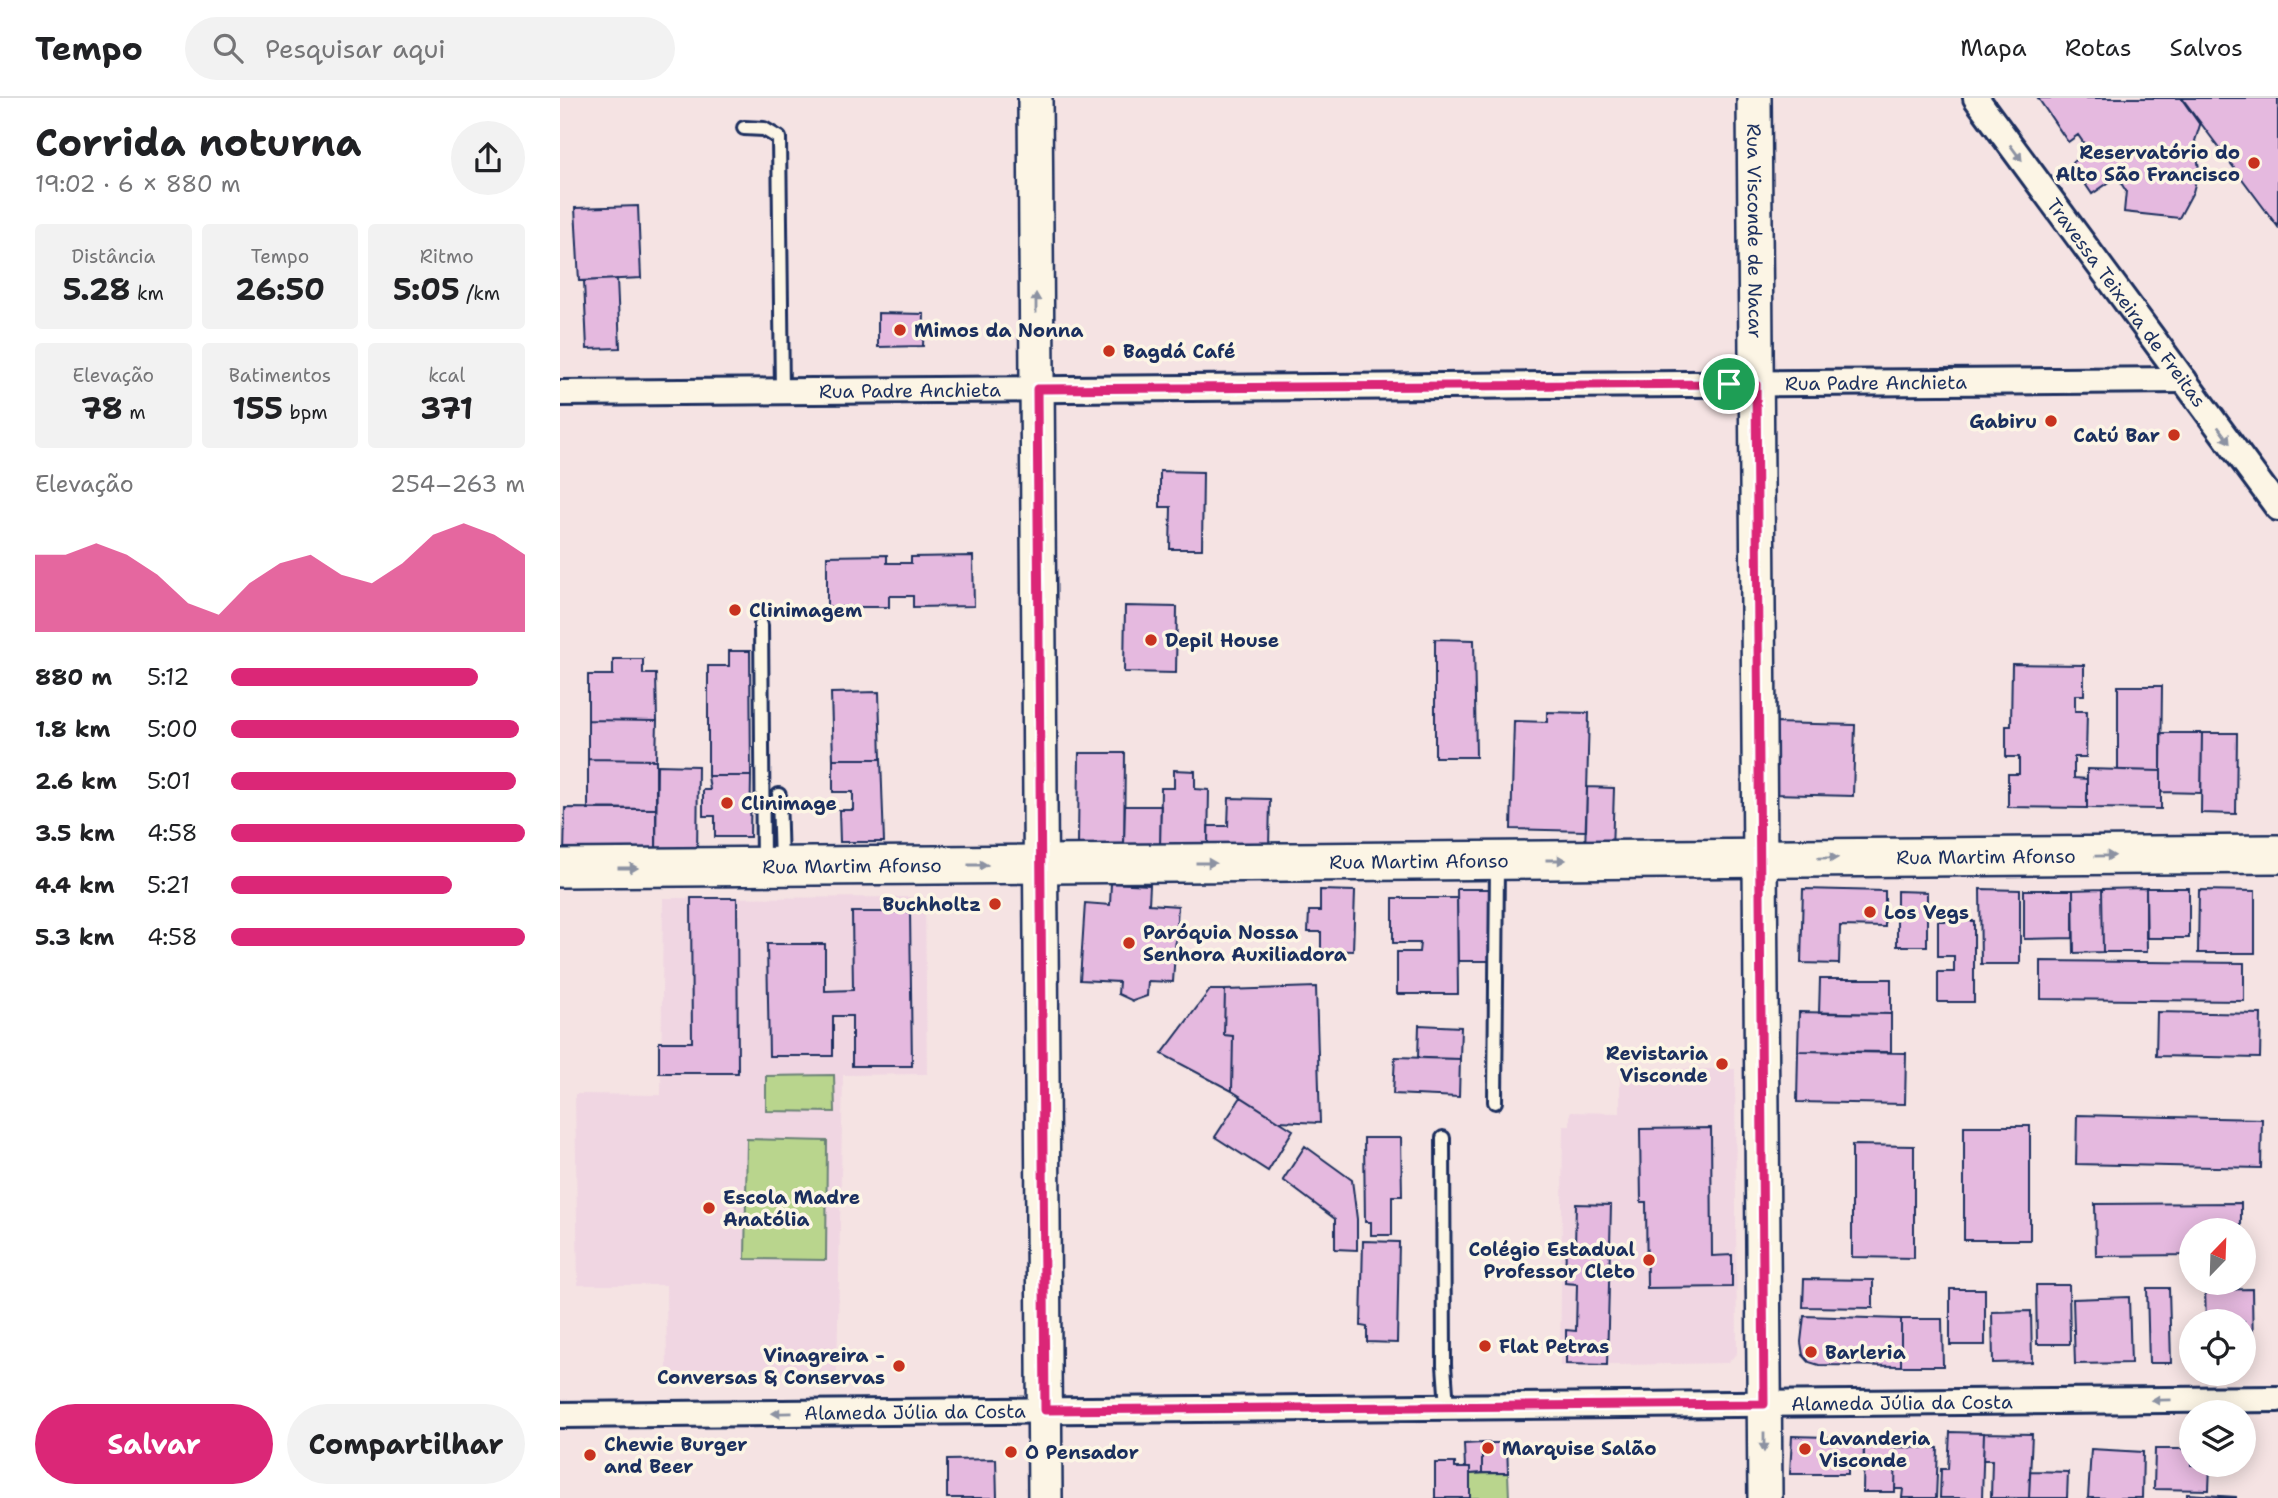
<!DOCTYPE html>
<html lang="pt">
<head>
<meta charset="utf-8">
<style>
	:root { --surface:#fff; --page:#f2f2f2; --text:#202124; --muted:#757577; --line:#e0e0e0; --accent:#db2777 }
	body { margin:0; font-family:"Shantell Sans",sans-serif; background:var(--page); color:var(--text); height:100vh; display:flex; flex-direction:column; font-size:26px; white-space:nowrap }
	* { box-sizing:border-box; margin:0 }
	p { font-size:23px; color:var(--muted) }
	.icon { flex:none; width:38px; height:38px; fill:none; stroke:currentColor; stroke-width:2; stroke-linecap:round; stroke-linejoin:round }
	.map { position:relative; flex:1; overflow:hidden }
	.side { display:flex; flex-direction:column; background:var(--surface); width:560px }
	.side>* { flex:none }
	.needle { width:46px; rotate:23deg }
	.buttons { position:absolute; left:1619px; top:1120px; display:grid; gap:14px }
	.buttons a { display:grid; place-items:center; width:77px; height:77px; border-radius:50%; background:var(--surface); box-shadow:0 4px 18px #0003; font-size:35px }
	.pin { position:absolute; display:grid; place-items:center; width:60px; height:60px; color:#fff; margin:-30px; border:4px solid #fff; border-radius:50%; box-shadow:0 2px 7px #0007 }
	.round { display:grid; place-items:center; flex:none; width:74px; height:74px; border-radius:37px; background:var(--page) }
	.overview { display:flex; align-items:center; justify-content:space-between; height:119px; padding:0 35px }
	h1 { font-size:38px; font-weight:700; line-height:52px }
	.metrics { display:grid; grid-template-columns:repeat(3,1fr); gap:10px; height:119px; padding:7px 35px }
	.metrics div { display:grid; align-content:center; border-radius:7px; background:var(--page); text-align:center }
	.metrics b { font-size:30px; font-weight:700 }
	.metrics small { font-size:19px; font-weight:400 }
	.metrics p { font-size:19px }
	.chart { height:196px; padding:14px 35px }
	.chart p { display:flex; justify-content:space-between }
	.chart svg { width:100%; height:126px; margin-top:7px; fill:var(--accent); opacity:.7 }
	.cta { display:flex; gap:14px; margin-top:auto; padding:14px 35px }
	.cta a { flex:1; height:80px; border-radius:42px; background:var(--accent); color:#fff; font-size:28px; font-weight:700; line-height:80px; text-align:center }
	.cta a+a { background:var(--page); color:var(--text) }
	ul { padding:0 35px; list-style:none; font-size:23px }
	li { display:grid; grid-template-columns:112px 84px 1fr; align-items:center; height:52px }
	li i { height:18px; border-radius:9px; background:var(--accent) }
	header { display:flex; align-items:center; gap:42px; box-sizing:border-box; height:98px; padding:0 35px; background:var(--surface); border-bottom:2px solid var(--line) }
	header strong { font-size:33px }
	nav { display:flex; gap:38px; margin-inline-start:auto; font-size:24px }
	.search { width:490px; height:63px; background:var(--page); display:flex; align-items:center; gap:18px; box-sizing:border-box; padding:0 24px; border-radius:38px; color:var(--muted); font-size:26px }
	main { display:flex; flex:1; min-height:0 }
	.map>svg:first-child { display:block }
	.built { fill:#f0d6e2 }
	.green { fill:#b9d58d; stroke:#6a8276; stroke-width:2 }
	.building { fill:#e5b9df; stroke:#1b2f5e; stroke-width:2 }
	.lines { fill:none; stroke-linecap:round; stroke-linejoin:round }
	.lane-casing { stroke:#1b2f5e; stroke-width:18 }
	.street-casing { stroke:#1b2f5e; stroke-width:30 }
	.secondary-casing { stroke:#1b2f5e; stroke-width:38 }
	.primary-casing { stroke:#1b2f5e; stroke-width:42 }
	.lane { stroke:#fcf5e5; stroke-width:12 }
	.street { stroke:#fcf5e5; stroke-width:24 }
	.secondary { stroke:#fcf5e5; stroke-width:33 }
	.primary { stroke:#fcf5e5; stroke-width:37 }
	.oneway { fill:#8c92a2 }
	.route-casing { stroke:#fff; stroke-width:14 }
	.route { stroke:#db2777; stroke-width:9 }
	.poi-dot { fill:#c8321e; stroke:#fcf5e5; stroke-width:2.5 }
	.labels { text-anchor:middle; stroke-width:7; stroke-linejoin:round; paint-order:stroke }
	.poi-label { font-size:19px; font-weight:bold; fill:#1b2f5e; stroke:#fcf5e5; text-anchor:start }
	.street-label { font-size:19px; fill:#1b2f5e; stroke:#fcf5e5 }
</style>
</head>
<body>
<header>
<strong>Tempo</strong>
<div class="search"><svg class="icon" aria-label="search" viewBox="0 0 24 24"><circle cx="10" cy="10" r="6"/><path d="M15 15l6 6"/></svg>Pesquisar aqui</div>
<nav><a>Mapa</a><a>Rotas</a><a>Salvos</a></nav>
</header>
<main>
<section class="side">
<div class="overview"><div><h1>Corrida noturna</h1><p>19:02 · 6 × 880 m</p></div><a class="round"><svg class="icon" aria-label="share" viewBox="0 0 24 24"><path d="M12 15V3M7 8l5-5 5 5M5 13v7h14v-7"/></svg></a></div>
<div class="metrics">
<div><p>Distância</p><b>5.28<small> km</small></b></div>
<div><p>Tempo</p><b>26:50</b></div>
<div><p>Ritmo</p><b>5:05<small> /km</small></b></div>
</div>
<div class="metrics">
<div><p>Elevação</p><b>78<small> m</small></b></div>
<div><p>Batimentos</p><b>155<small> bpm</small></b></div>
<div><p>kcal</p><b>371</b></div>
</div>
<div class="chart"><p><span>Elevação</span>254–263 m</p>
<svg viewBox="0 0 160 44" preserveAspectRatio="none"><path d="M0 44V17L10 17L20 13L30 17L40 24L50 34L60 38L70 27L80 20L90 17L100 24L110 27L120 20L130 10L140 6L150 10L160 17V44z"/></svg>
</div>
<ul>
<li><b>880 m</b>5:12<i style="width:84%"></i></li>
<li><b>1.8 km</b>5:00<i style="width:98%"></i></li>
<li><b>2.6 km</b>5:01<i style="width:97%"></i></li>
<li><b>3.5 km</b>4:58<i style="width:100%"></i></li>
<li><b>4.4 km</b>5:21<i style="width:75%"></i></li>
<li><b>5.3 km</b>4:58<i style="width:100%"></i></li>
</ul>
<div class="cta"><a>Salvar</a><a>Compartilhar</a></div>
</section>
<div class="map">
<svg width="1718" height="1400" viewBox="0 0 1718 1400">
	<rect width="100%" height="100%" fill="#f5e3e3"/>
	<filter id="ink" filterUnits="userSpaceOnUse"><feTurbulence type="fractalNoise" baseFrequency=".0143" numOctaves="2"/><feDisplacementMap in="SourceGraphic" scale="14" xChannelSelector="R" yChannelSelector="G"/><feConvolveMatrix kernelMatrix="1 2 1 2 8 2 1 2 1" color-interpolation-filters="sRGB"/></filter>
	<g filter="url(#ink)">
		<path class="built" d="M365,799L367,976L283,977L277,1276L107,1275L106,1187H18L15,996L101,997L103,800Z
			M1060,971H1175L1177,1255L1168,1265L1000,1268L1003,1028H1010V1014L1060,1015Z"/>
		<path class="green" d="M274,977L275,1014L206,1013V978Z
			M187,1041L267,1043L266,1162L185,1161Z
			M948,1375L949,1400H910V1376Z"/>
		<path class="building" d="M1478,0H1621L1640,27L1635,43L1639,71L1633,94L1619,120L1564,114L1566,93L1557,79L1532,96L1511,65L1529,53L1518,37L1508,44Z
			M1622,0H1718V129Z
			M78,108L81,180L19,183L15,110Z
			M57,181L60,250L27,251L24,183Z
			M318,215L364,216L363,248L318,249Z
			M600,373L643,374L642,451H610L611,409H600Z
			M327,457V465H351V459L413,458L414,508L353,509V498H329V509H267V458Z
			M565,508L617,509L616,575L564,574Z
			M875,541L914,542L916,659H875Z
			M169,553H190L191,678H148V568H169Z
			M53,561H83V576H96L97,623L28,622V577H53Z
			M1452,566L1524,567V597H1515V613H1527L1526,659H1514V680L1527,681V710L1448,709V676H1459V659H1446V628H1451Z
			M1558,588H1602L1601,673L1558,672Z
			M319,594L321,661H273L271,595Z
			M987,614L1029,615L1026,733L951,731L954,623L987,624Z
			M28,622L97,623L96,662L28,661Z
			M1213,625L1295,627L1293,698L1212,696Z
			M1601,635H1642L1641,695L1601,694Z
			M1642,635H1677L1676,716L1641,715Z
			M519,655H565L564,748L518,747Z
			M28,661L96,662V711H28Z
			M273,661H321L324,744H280L279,712H293V694H273Z
			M97,667L138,668L137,759L96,758Z
			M1527,671L1601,673V711L1527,710Z
			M614,672L635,673V691L649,692L648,749H600L601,690H614Z
			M148,678H191L190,739H155V718H143V692H150Z
			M1027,689L1054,690L1052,754L1025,753Z
			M669,700L710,701L709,750L648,749V728H668Z
			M565,708H601L600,749L564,748Z
			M5,710L96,711V758H4Z
			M551,785L590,787L589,806L618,808L613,884L588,883L587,898L573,903L558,896L559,884L520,882L525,805L550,807Z
			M1586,790L1587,854H1543L1542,791Z
			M1586,790H1629V840H1586Z
			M897,791H932V863H898Z
			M1243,791L1325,793V829L1280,828L1279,866L1241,865Z
			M1420,791L1460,792V866H1421Z
			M1542,791L1543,854L1514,855L1513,792Z
			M760,792L795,793L793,853L761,852V834H748L749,813H760Z
			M1464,792H1513V840L1464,841Z
			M1639,792L1695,793V855H1638Z
			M1337,793L1367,794V848H1337Z
			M131,800H177L178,975H99V944H132Z
			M833,800H897L898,896H837V854H859L860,845H833Z
			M292,814H350L352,968H292V918H273V958H209L207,846H265V893L293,892Z
			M1378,823H1414V904H1378V874H1394V858H1378Z
			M1481,863L1684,865V903L1481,901Z
			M1260,881H1331V916L1259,915Z
			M756,889L760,1025L719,1023L672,993L673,938L664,937L665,892Z
			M650,892H665L664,937L673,938L672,993L602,956Z
			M1239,914L1331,916V954L1238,953Z
			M1597,914L1701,916L1700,960L1596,958Z
			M859,927L901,929L900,961L858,960Z
			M1238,953L1346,955L1345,1006L1237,1004Z
			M835,959L900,961L899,999L833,996Z
			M681,999L733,1032L708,1073L655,1039Z
			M1517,1017L1702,1021L1701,1070L1516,1066Z
			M1404,1028H1470V1142H1404Z
			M1151,1030L1152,1158L1172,1157V1189L1087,1190L1086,1104H1081L1080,1031Z
			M804,1040H841L842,1098H832V1137H811V1124H805Z
			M1292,1047L1354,1048V1160L1292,1159Z
			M745,1048L792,1082L797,1121V1152L775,1151V1121L723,1082Z
			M1681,1105V1132H1631V1157L1536,1158L1535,1106Z
			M1016,1106L1051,1107L1047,1267L1006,1266V1232L1016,1233L1017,1186L1005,1185L1006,1149H1015Z
			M803,1143L839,1144L837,1245L807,1244V1229L801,1228Z
			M1244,1181L1313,1182V1210L1243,1209Z
			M1476,1187H1509L1510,1246H1477Z
			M1587,1190H1609L1611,1265H1589Z
			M1390,1191H1425V1247H1390Z
			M1692,1191L1693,1255L1689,1261H1684V1223H1646L1645,1192Z
			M1569,1199L1571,1265L1515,1266L1513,1201Z
			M1471,1213L1472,1264L1433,1265L1432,1214Z
			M1244,1218L1341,1221V1268L1259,1267L1249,1264L1243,1257L1241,1244Z
			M1341,1221H1382L1383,1268H1341Z
			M1390,1334L1424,1335L1422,1400H1380L1381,1371H1388Z
			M1424,1335L1472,1336L1469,1400H1431L1432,1362H1423Z
			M1232,1338L1304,1340V1365H1288V1376H1230Z
			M1304,1340H1336L1335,1394H1303Z
			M922,1345H947L948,1375H922Z
			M922,1345V1375L910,1376V1370H905L904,1346Z
			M1336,1349L1378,1350L1376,1400H1342L1343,1391H1335Z
			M1531,1351L1583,1354L1582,1400H1528Z
			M1595,1351H1631V1367H1650L1649,1392L1594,1391Z
			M436,1361L437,1400H387V1362Z
			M875,1365H895V1370H910V1400H875Z
			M1470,1373L1508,1374L1507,1400H1469Z
			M1627,1396L1676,1399V1400H1627Z"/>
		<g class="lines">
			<g class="lane-casing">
				<path id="lane" d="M184,30L204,31L219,40L222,293
					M201,527L203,765
					M219,697L221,766
					M935,1004L937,767
					M883,1040L884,1267L887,1309"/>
			</g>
			<g class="street-casing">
				<g id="street">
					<path id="s1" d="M1416,0L1718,410"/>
					<path id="s2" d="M0,295L1624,282"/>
					<path id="s3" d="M0,1317L1718,1301"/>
				</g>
			</g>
			<g class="secondary-casing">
				<g id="secondary">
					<path d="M475,0L485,1400"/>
					<path id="s4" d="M1194,0L1205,1400"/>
				</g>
			</g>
			<g class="primary-casing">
				<g id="primary">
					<path id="s5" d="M0,770L1718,756"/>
				</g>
			</g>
			<use href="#lane" class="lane"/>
			<use href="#street" class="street"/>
			<use href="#secondary" class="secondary"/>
			<use href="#primary" class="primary"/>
		</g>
		<defs><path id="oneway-solid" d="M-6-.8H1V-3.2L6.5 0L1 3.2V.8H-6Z" transform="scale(1.75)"/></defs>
		<g class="oneway">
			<use href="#oneway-solid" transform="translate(1456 55) rotate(54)"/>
			<use href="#oneway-solid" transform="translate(476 205) rotate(-90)"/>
			<use href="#oneway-solid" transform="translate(1664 337) rotate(54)"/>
			<use href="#oneway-solid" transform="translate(1545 758) rotate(-1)"/>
			<use href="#oneway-solid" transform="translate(1268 760) rotate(-1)"/>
			<use href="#oneway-solid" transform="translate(996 762)"/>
			<use href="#oneway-solid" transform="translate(646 765)"/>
			<use href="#oneway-solid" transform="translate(418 767)"/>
			<use href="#oneway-solid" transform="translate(68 770)"/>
			<use href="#oneway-solid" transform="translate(1601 1302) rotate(179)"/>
			<use href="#oneway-solid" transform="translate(222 1315) rotate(179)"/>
			<use href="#oneway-solid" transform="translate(1204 1344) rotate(90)"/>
		</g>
	</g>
	<g class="lines" filter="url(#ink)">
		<g class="route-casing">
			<path id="route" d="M1169,286H1196L1204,1306L485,1312L477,291Z"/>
		</g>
		<use href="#route" class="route"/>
	</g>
	<g class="poi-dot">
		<circle cx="1694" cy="65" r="7"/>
		<circle cx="340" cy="232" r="7"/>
		<circle cx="549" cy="253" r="7"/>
		<circle cx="1491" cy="323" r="7"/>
		<circle cx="1614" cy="337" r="7"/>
		<circle cx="175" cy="512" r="7"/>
		<circle cx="591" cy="542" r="7"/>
		<circle cx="167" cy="705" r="7"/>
		<circle cx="435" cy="806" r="7"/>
		<circle cx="1310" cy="814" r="7"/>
		<circle cx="569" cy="845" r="7"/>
		<circle cx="1162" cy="966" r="7"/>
		<circle cx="149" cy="1110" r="7"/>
		<circle cx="1089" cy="1162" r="7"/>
		<circle cx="925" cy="1248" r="7"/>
		<circle cx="1251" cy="1254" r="7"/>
		<circle cx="339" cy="1268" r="7"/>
		<circle cx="928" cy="1350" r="7"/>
		<circle cx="1245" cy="1351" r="7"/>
		<circle cx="451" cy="1354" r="7"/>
		<circle cx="30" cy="1357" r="7"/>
	</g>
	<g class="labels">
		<g class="poi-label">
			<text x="1680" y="61" text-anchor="end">Reservatório do<tspan x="1680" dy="22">Alto São Francisco</tspan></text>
			<text x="354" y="239">Mimos da Nonna</text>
			<text x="563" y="260">Bagdá Café</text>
			<text x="1477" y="330" text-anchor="end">Gabiru</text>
			<text x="1600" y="344" text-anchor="end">Catú Bar</text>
			<text x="189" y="519">Clinimagem</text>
			<text x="605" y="549">Depil House</text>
			<text x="181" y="712">Clinimage</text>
			<text x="421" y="813" text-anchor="end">Buchholtz</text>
			<text x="1324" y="821">Los Vegs</text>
			<text x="583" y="841">Paróquia Nossa<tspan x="583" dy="22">Senhora Auxiliadora</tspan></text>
			<text x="1148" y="962" text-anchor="end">Revistaria<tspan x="1148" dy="22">Visconde</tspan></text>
			<text x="163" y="1106">Escola Madre<tspan x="163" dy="22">Anatólia</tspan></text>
			<text x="1075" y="1158" text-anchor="end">Colégio Estadual<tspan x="1075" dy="22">Professor Cleto</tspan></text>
			<text x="939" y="1255">Flat Petras</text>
			<text x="1265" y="1261">Barleria</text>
			<text x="325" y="1264" text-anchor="end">Vinagreira -<tspan x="325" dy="22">Conversas &amp; Conservas</tspan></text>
			<text x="1259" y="1347">Lavanderia<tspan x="1259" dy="22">Visconde</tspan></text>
			<text x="44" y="1353">Chewie Burger<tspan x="44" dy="22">and Beer</tspan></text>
			<text x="942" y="1357">Marquise Salão</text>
			<text x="465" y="1361">O Pensador</text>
		</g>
		<g class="street-label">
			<text dy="7" stroke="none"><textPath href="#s4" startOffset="133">Rua Visconde de Nacar</textPath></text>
			<text dy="7" stroke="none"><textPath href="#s1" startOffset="254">Travessa Teixeira de Freitas</textPath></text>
			<text dy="7" stroke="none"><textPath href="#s2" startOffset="1316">Rua Padre Anchieta</textPath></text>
			<text dy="7" stroke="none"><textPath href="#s2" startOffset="350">Rua Padre Anchieta</textPath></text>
			<text dy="7" stroke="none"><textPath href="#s5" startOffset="1426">Rua Martim Afonso</textPath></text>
			<text dy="7" stroke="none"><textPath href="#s5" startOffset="859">Rua Martim Afonso</textPath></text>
			<text dy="7" stroke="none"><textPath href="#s5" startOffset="292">Rua Martim Afonso</textPath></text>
			<text dy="7" stroke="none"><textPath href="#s3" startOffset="1342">Alameda Júlia da Costa</textPath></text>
			<text dy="7" stroke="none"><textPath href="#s3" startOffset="355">Alameda Júlia da Costa</textPath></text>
		</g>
	</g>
</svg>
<div class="buttons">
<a><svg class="needle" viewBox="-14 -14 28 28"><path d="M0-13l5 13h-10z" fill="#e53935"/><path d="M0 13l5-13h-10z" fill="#757577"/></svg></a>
<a><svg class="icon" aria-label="locate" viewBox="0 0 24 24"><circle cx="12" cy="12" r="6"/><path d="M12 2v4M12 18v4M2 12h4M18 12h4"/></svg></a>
<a><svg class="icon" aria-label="layers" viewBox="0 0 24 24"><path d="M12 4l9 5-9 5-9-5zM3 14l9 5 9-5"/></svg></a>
</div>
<div class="pin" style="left:1169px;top:286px;background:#1e9e55"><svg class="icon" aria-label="arrive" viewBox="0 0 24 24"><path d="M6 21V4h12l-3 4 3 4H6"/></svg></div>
</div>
</main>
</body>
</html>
